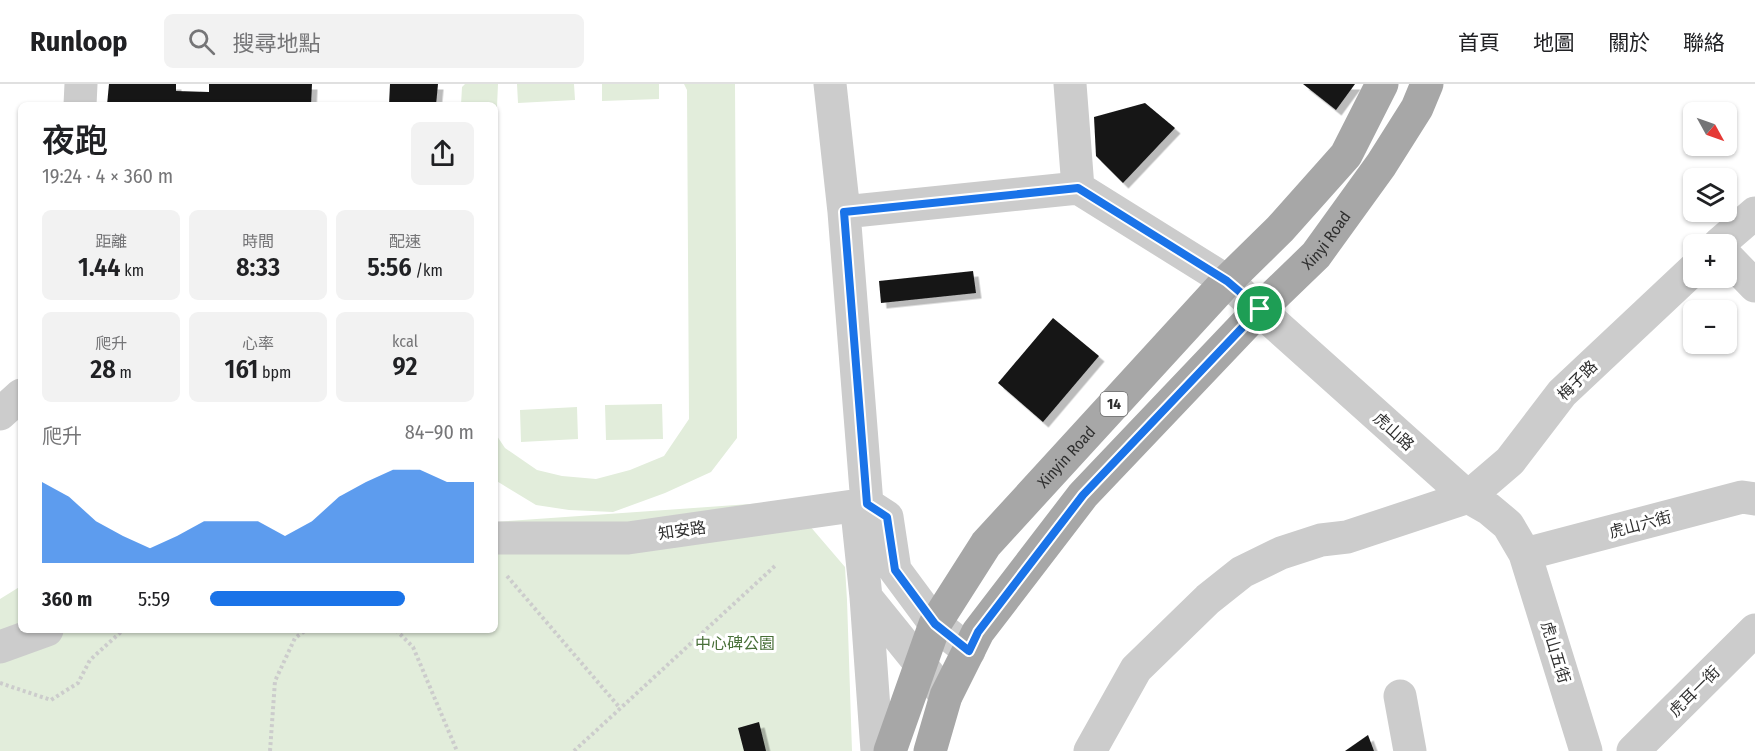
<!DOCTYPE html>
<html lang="zh-TW">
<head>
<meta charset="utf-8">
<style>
	:root { --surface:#fff; --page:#f2f2f2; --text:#202124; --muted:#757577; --line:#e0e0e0; --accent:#1a73e8 }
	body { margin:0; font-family:"Fira Sans Condensed","Noto Sans TC",sans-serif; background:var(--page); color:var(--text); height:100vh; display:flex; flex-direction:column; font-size:22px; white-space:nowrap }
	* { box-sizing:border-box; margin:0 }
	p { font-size:20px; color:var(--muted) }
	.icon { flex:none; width:33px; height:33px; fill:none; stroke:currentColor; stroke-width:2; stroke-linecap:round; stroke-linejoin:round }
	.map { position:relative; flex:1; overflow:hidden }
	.details { position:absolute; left:18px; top:18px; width:480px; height:531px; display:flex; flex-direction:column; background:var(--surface); border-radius:9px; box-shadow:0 2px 4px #0004 }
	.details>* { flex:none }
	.needle { width:39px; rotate:130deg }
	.buttons { position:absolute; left:1683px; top:18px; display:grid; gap:12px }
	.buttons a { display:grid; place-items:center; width:54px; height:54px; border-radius:9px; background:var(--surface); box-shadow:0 2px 4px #0004; font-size:30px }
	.pin { position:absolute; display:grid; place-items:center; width:51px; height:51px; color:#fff; margin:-26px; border:3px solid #fff; border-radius:50%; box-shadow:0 2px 6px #0007 }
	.round { display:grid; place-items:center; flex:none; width:63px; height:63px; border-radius:9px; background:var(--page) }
	.headline { display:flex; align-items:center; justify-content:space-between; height:102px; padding:0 24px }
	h1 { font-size:33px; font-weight:600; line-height:45px }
	.metrics { display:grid; grid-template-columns:repeat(3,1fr); gap:9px; height:102px; padding:6px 24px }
	.metrics div { display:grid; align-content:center; border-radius:9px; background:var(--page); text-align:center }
	.metrics b { font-size:26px; font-weight:600 }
	.metrics small { font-size:16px; font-weight:400 }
	.metrics p { font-size:16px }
	.chart { height:168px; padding:12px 24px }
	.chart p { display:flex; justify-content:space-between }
	.chart svg { width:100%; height:108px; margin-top:6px; fill:var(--accent); opacity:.7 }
	ul { padding:0 24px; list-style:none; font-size:20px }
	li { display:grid; grid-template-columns:96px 72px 1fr; align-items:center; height:45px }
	li i { height:15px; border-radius:8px; background:var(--accent) }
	header { display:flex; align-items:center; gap:36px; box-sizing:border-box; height:84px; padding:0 30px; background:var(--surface); border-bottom:2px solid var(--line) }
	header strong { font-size:28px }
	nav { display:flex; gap:33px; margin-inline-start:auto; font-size:21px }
	.search { width:420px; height:54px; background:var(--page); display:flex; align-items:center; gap:15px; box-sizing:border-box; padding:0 21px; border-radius:9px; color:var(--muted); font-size:22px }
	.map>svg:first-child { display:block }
	.green { fill:#e2eddb }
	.building { fill:#161616; filter:url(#shadow) }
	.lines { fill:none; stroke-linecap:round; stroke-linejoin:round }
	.path { stroke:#ccc; stroke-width:4; stroke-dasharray:3 3; stroke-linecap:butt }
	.minor { stroke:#ccc; stroke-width:33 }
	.major { stroke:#a7a7a7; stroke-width:33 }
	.route-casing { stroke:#fff; stroke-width:12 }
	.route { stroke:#1a73e8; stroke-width:8 }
	.labels { text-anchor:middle; stroke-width:6; stroke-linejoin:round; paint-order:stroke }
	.shield { fill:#fff; stroke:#6d6d6d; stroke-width:1.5 }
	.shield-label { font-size:15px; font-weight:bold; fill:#2f2f2f }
	.street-label { font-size:16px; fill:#2f2f2f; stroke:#fff }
	.park-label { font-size:16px; fill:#486f38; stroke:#fff }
</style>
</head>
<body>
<header>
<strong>Runloop</strong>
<div class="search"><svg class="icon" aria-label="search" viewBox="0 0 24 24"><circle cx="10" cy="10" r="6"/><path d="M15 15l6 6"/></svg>搜尋地點</div>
<nav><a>首頁</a><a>地圖</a><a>關於</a><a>聯絡</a></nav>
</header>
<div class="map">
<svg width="1755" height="667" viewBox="0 0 1755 667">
	<defs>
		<filter id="shadow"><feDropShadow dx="5.5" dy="5.5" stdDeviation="0" flood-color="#0004"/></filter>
	</defs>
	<rect width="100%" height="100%" fill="#fff"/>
	<path class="green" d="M465,0H498L495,68V21H461L462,3Z
		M517,0H574L575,16L518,19Z
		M602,0H659V15L602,17Z
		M684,0H735L737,354L711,388L665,409L613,428L569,426L536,421L495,396V349L505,364L537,386L562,392L596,395L630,386L664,372L689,335L687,6Z
		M662,320L663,355L606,356L605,321Z
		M577,323L578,355L521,358L520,326Z
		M765,419L809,441L845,483L847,516L852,667H0V515L21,502V546H495V438Z"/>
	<path class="building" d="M109,0H176V7L209,8V0H312L311,21H107Z
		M390,0H438L436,21H389Z
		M1303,0H1355L1336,26Z
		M1145,19L1175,44L1123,99L1096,72L1094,33Z
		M973,187L976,209L881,219L879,197Z
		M1053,234L1099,272L1043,338L998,299Z
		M759,638L766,667H744L738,644Z
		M1368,651L1374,667H1345Z"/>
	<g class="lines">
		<path class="path" d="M507,492L620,624
			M396,546L413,563L457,667
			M0,599L51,616L78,599L90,576L123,546
			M270,667L275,597L295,554L306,546
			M574,667L776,481"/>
		<path class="minor" d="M830,0L844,128L867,420L858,437L866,513L877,667
			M1070,0L1078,104
			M80,21L81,0
			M844,128L1078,104L1227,197L1468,413L1489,425L1508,441L1525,470L1586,667
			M1719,160L1755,129
			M1726,172L1755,202
			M0,330L21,311
			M867,420L887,433L895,486L935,540L969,567
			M495,454H628L867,420
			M1525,470L1742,413L1755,415
			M866,513L946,612
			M0,563L47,546
			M1400,612L1410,667
			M1090,667L1136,585L1208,515L1242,488L1281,469L1321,456L1347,453L1468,413L1510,377L1562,309L1694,185
			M1633,667L1755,546"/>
		<g class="major">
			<path id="s1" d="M890,667L935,540L986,460L1227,197L1280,145L1346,71L1382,0"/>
			<path id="s2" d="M930,667L946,612L978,548L1083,411L1260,225L1316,171L1381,81L1417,24L1427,0"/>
		</g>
	</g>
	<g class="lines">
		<g class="route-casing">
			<path id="route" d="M1078,104L1227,197L1260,225L1083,411L978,548L969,567L935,540L895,486L887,433L867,420L844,128Z"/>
		</g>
		<use href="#route" class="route"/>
	</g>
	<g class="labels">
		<rect class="shield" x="1100.5" y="308" width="27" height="24" rx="4.5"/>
		<g class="shield-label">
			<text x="1114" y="325">14</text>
		</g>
		<g class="street-label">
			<text dy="6" stroke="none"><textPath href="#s2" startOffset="654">Xinyi Road</textPath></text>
			<text transform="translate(1577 296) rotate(-45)" y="6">梅子路</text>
			<text transform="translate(1394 347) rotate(42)" y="6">虎山路</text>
			<text dy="6" stroke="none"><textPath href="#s1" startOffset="348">Xinyin Road</textPath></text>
			<text transform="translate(1640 440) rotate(-15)" y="6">虎山六街</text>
			<text transform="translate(682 446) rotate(-8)" y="6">知安路</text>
			<text transform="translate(1556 568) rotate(73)" y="6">虎山五街</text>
			<text transform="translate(1694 607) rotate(-45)" y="6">虎耳一街</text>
		</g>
		<g class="park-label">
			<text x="735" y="565">中心碑公園</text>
		</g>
	</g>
</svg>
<div class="buttons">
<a><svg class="needle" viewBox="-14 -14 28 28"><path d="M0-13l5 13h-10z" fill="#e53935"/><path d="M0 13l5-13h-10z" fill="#757577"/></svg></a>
<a><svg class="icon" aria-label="layers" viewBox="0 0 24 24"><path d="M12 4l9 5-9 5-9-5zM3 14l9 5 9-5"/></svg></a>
<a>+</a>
<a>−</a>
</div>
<div class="pin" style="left:1260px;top:225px;background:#1e9e55"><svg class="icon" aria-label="arrive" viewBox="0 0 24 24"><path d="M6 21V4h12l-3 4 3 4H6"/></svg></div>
<section class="details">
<div class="headline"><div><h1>夜跑</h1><p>19:24 · 4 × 360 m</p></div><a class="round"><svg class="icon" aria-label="share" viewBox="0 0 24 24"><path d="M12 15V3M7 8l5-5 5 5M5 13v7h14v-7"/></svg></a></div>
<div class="metrics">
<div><p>距離</p><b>1.44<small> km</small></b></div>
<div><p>時間</p><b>8:33</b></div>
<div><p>配速</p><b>5:56<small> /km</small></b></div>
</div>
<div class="metrics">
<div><p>爬升</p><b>28<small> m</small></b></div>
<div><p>心率</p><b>161<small> bpm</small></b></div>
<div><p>kcal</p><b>92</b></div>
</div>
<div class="chart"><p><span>爬升</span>84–90 m</p>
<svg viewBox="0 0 160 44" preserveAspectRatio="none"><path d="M0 44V11L10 17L20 27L30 33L40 38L50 33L60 27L70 27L80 27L90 33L100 27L110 17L120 11L130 6L140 6L150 11L160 11V44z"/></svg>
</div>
<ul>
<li><b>360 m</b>5:59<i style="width:74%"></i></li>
</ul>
</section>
</div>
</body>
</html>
